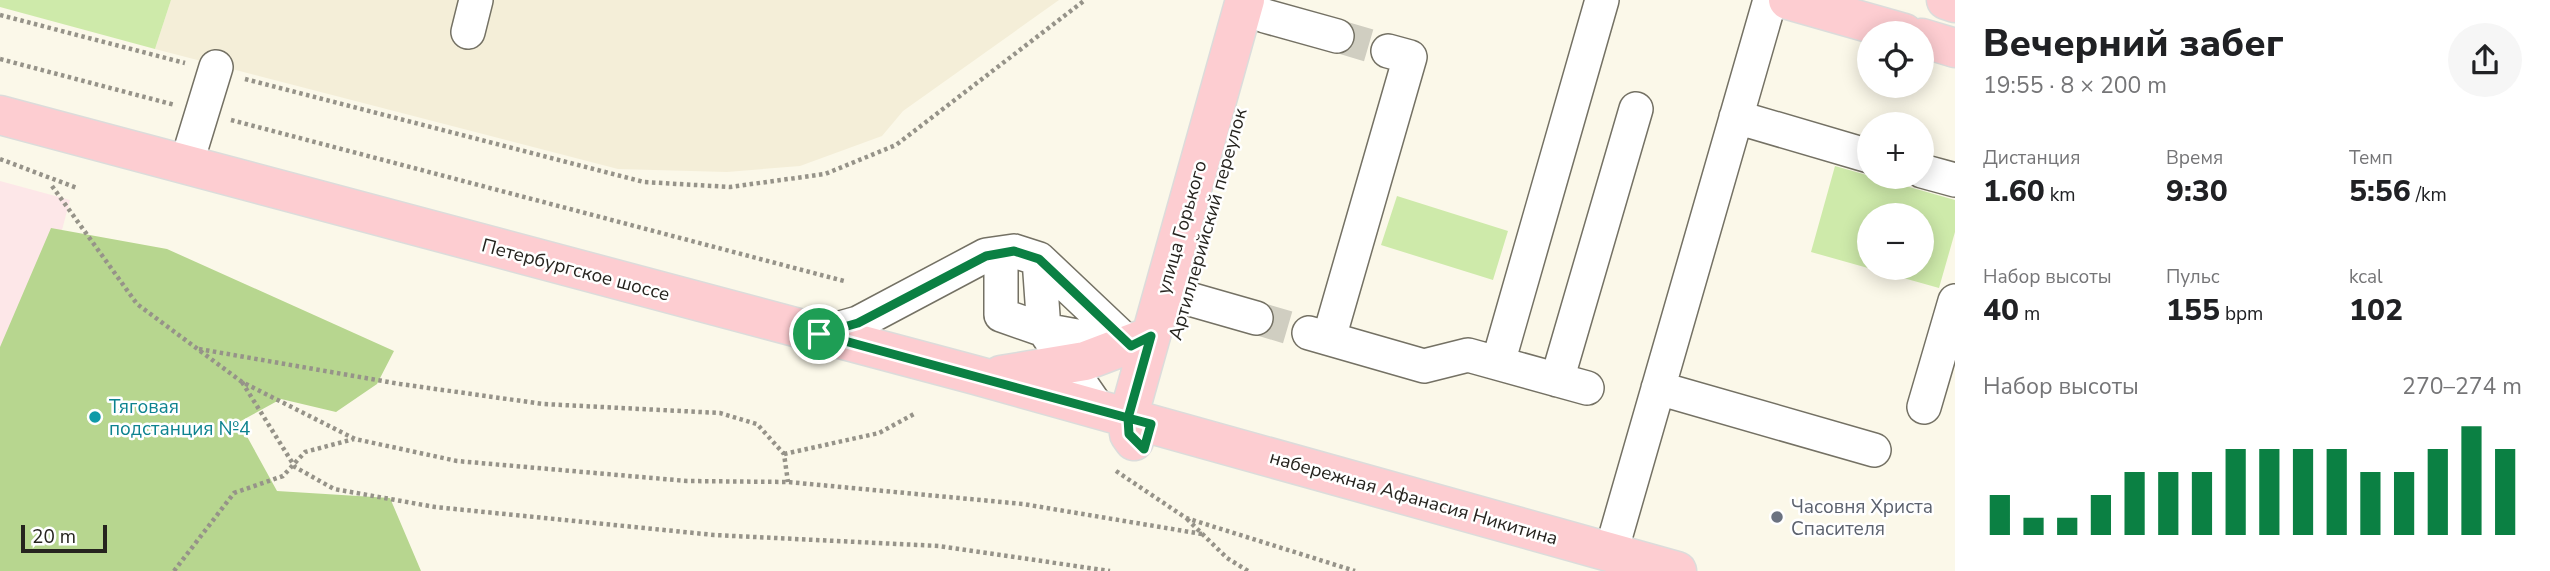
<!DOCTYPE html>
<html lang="ru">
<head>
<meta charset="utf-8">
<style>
	:root { --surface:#fff; --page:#f6f6f6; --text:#202124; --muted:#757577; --accent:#0b8043 }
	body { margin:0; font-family:"Nunito Sans",sans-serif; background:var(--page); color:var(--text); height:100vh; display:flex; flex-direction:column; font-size:26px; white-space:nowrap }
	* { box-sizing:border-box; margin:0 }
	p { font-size:23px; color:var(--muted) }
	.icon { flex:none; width:38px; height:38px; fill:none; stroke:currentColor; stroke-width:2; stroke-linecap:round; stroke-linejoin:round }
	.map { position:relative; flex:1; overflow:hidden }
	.drawer { display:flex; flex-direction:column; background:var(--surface); width:595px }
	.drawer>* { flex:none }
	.controls { position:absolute; left:1857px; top:21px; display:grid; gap:14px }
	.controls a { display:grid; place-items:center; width:77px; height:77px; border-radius:50%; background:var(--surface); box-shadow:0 4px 18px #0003; font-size:35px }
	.scale { position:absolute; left:21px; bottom:18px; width:86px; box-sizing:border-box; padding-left:7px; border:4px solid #26241f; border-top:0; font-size:19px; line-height:24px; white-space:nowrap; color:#26241f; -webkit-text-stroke:5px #fff; paint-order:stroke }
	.pin { position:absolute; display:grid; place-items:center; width:60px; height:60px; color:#fff; margin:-30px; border:4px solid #fff; border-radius:50%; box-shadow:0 2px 7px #0007 }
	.round { display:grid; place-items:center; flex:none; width:74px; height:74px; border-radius:37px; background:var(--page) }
	.summary { display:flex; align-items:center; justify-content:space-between; height:119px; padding:0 28px }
	h1 { font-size:38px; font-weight:800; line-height:52px }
	.figures { display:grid; grid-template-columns:repeat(3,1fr); gap:10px; height:119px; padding:7px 28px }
	.figures div { display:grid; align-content:center }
	.figures b { font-size:30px; font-weight:800 }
	.figures small { font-size:19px; font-weight:400 }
	.figures p { font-size:19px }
	.chart { height:196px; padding:14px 28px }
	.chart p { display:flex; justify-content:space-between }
	.chart svg { width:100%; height:126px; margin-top:7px; stroke:var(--accent); stroke-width:6 }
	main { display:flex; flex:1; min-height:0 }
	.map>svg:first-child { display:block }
	.built { fill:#f4eed8 }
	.medical { fill:#fde7e8 }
	.green { fill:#ceeaaa; fill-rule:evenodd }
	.forest { fill:#b7d68f }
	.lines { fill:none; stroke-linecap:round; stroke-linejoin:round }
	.minor-tunnel { stroke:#d0cec1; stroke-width:33; stroke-dasharray:33 17; stroke-linecap:butt }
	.minor-casing { stroke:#747164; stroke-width:36 }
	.major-casing { stroke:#dcdcdb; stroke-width:41 }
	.path { stroke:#969389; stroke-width:4.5; stroke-dasharray:3.5 3.5; stroke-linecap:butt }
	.minor { stroke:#fff; stroke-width:33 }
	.major { stroke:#fdcdd1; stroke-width:38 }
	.route-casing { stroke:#fff; stroke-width:14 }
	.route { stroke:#0b8043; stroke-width:9 }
	.culture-dot { fill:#0f9aa8; stroke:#fff; stroke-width:2.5 }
	.worship-dot { fill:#6b7280; stroke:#fff; stroke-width:2.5 }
	.labels { text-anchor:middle; stroke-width:5; stroke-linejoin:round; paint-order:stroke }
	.street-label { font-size:19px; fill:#26241f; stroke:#fff }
	.culture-label { font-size:19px; fill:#0d838f; stroke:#fff; text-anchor:start }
	.worship-label { font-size:19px; fill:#5b616d; stroke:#fff; text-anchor:start }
</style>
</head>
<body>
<main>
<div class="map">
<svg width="1955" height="571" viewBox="0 0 1955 571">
	<rect width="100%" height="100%" fill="#fbf8e9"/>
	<path class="built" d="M171,0H1059L903,111L882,136L800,166L727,172L618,169L155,49Z"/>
	<path class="medical" d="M0,181L70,200L33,339L0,435Z"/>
	<path class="green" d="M0,0H171L155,49L0,7Z
		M1835,166L1955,200V232L1939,288L1811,252ZM1922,215V268H1869V215Z
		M1397,196L1508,231L1493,280L1381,245Z"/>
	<path class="forest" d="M51,228L167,249L394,351L377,384L336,412L281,399L239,422L277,491L390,498L421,571H0V347Z"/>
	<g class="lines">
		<path class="minor-tunnel" d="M1337,36L1388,51
			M1256,318L1307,333"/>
		<g class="minor-casing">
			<path id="minor" d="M1265,16L1337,36
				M468,32L476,0
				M1736,117L1869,156
				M186,165L216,67
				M1922,171L1955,180
				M1001,253V315L1044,330L1131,346
				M1039,259L1044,330L1099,410
				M1186,298L1256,318
				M1309,333L1424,366L1468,355L1587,388
				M819,334L858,323L986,255L1014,251L1039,259L1131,346
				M1329,338L1410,57L1388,51
				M1498,363L1602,0
				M1557,380L1636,109
				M1658,388L1874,450
				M1924,407L1955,301
				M1611,552L1770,0"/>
		</g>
		<g class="major-casing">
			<path id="major" d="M1788,0L1904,33
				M1946,0L1955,3
				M1922,38L1955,48
				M0,115L975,375L1677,571
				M1001,375L1085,361L1151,336
				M1134,441L1129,434L1128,418L1245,0"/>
		</g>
		<path class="path" d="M0,15L185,63
			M0,59L175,105
			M245,79L644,182L730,187L825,174L896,145L1085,0
			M231,120L844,281
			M0,159L77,188
			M52,186L137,304L242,382L355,439L457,461L687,481L788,482L1023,504L1202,534
			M199,349L400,384L543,404L720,413L757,424L784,454L788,482
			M242,382L295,467L334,489L435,507L714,535L939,546L1110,571
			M784,454L879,433L914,414
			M1116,471L1186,518L1355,571
			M1187,519L1227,558L1248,571
			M174,571L234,493L283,476L305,452L354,439"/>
		<use href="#minor" class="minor"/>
		<use href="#major" class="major"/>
	</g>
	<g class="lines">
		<g class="route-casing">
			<path id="route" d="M819,334L1128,418L1129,434L1144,449L1151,424L1128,418L1151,336L1131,346L1039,259L1014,251L986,256L858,323L819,334"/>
		</g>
		<use href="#route" class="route"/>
	</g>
	<circle class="culture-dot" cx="95" cy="417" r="7"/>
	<circle class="worship-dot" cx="1777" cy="517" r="7"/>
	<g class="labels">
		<g class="street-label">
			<text transform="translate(1207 224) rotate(-74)" y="7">Артиллерийский переулок</text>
			<text transform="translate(1181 227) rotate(-74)" y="7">улица Горького</text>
			<text transform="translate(576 269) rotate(15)" y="7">Петербургское шоссе</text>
			<text transform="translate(1414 497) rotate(16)" y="7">набережная Афанасия Никитина</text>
		</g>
		<g class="culture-label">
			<text x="109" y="413">Тяговая<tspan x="109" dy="22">подстанция №4</tspan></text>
		</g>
		<g class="worship-label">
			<text x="1791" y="513">Часовня Христа<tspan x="1791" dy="22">Спасителя</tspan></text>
		</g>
	</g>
</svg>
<div class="controls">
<a><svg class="icon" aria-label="locate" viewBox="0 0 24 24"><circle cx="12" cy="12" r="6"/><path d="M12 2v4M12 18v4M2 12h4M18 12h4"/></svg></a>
<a>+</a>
<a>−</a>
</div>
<div class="scale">20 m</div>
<div class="pin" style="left:819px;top:334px;background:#1e9e55"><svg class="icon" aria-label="arrive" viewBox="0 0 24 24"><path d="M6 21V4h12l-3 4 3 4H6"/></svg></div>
</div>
<section class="drawer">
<div class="summary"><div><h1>Вечерний забег</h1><p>19:55 · 8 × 200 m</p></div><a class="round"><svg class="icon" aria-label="share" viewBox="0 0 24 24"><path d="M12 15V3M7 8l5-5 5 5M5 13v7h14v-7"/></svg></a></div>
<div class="figures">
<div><p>Дистанция</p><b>1.60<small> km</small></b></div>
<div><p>Время</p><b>9:30</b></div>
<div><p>Темп</p><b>5:56<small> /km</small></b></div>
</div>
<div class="figures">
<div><p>Набор высоты</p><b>40<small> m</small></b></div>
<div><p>Пульс</p><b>155<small> bpm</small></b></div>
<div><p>kcal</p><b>102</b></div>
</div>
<div class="chart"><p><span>Набор высоты</span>270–274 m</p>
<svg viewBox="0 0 160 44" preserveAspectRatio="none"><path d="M5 44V30M15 44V38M25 44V38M35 44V30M45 44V22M55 44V22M65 44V22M75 44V14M85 44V14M95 44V14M105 44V14M115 44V22M125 44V22M135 44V14M145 44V6M155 44V14"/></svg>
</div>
</section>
</main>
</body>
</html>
